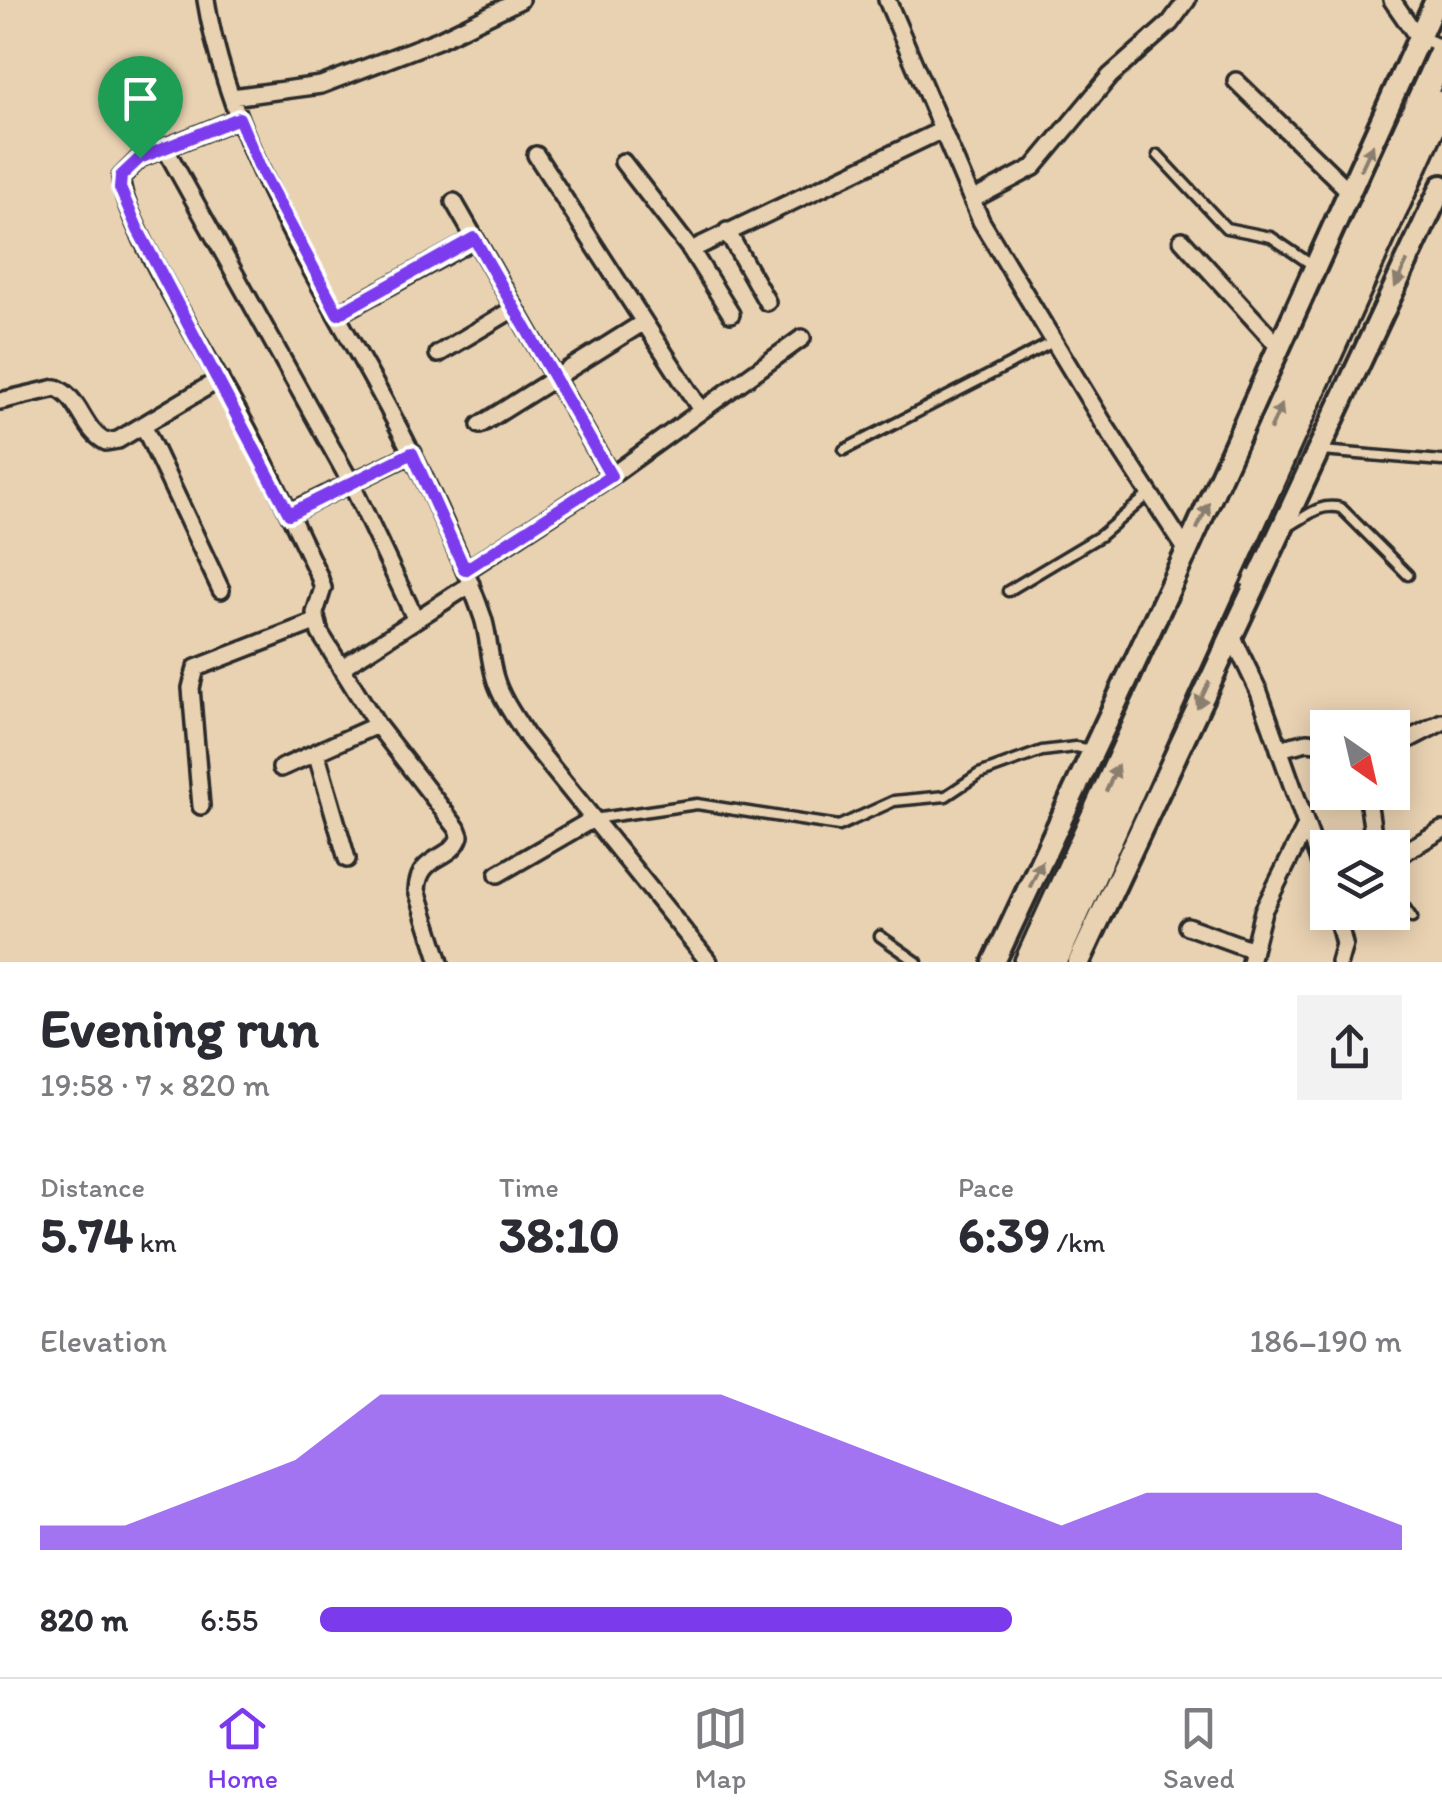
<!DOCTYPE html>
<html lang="en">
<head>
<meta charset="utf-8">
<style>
	:root { --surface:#fff; --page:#f2f2f3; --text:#2b2b33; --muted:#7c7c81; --line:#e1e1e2; --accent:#7c3aed }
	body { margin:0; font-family:Itim,sans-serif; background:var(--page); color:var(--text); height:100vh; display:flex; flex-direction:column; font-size:38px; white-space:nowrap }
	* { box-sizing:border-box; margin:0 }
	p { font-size:32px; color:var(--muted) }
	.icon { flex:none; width:55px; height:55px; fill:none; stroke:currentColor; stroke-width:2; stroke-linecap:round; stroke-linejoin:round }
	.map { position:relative; height:962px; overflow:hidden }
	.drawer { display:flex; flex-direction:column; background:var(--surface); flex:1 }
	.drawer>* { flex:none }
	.needle { width:65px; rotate:146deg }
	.controls { position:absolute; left:1310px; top:710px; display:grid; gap:20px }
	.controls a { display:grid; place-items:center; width:100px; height:100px; border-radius:0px; background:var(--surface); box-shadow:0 5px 25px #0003; font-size:50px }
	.pin { position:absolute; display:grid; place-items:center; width:85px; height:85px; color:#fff; margin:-102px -42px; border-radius:50% 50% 50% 0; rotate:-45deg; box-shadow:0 0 10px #0007 }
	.pin .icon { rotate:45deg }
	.round { display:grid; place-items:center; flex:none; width:105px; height:105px; border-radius:0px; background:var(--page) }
	.overview { display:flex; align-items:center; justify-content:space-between; height:170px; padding:0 40px }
	h1 { font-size:55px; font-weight:700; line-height:75px }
	.figures { display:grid; grid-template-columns:repeat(3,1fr); gap:15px; height:170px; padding:10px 40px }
	.figures div { display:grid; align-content:center }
	.figures b { font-size:50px; font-weight:700 }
	.figures small { font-size:28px; font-weight:400 }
	.figures p { font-size:28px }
	.chart { height:280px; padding:20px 40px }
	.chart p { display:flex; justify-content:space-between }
	.chart svg { width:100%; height:180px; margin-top:10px; fill:var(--accent); opacity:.7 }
	ul { padding:0 40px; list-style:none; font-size:32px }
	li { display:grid; grid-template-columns:160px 120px 1fr; align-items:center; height:75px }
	li i { height:25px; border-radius:12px; background:var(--accent) }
	.menu { display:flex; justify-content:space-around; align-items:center; height:140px; border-top:2px solid var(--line); background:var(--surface); font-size:28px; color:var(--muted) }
	.menu a { display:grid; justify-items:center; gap:5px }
	.menu .current { color:var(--accent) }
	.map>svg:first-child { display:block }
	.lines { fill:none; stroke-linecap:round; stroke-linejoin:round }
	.service-casing { stroke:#2b2b2b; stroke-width:15 }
	.minor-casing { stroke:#2b2b2b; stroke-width:22 }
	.tertiary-casing { stroke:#2b2b2b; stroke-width:28 }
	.trunk-casing { stroke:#2b2b2b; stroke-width:32 }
	.service { stroke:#e9d2b2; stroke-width:8 }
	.minor { stroke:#e9d2b2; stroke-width:15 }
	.tertiary { stroke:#e9d2b2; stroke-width:20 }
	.trunk { stroke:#e9d2b2; stroke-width:25 }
	.trunk-bridge-casing { stroke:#2b2b2b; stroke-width:32; stroke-linecap:butt }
	.trunk-bridge { stroke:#e9d2b2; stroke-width:25 }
	.oneway { fill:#8a7e6e }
	.route-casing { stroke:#fff; stroke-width:20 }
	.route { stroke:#7c3aed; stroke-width:12 }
</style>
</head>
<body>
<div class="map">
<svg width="1442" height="962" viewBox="0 0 1442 962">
	<rect width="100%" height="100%" fill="#e9d2b2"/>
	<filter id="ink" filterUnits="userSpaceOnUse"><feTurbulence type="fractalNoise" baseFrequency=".01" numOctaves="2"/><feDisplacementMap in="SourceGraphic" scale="20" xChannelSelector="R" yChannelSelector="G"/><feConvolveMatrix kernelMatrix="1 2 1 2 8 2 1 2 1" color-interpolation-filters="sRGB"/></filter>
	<g filter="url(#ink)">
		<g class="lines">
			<g class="service-casing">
				<path id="service" d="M1158,155L1226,228L1271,237L1312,265
					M844,450L1053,342
					M1322,451L1442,461
					M1291,525C1309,515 1319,503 1341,508L1408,575
					M1008,591L1100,536L1148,495
					M593,819L697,804L839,826L894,801L946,796L979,774L1042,751L1075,747L1093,750
					M1392,889L1412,918
					M880,936L917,962"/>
			</g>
			<g class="minor-casing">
				<path id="minor" d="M206,0C234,174 357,332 430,491C449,533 468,574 483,618C489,637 489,658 495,678C501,699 516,719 528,738L709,962
					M887,0L981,221L1104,424L1187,551L1256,582
					M1392,0L1419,39L1442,49
					M1236,81L1350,192
					M232,97L321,85L438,40L520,0
					M239,118L140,158L121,177C119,217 224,383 248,430C273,478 296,528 319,576L323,588L315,613L320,633L377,725L457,828L460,836C452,862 419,853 417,890L440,962
					M165,148L350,481L415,618
					M536,155L701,410
					M623,162L691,250L731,314
					M972,200L1034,167L1110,76L1170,23L1187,0
					M454,202L611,476
					M727,231L767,302
					M1182,240L1280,348
					M691,250L942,130
					M338,314L475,239
					M438,354L515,308
					M0,401L56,388C81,398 82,430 106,442L118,440L220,379
					M143,425L221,590
					M480,425L644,322
					M289,513L413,453
					M465,571L611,476L802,338
					M1231,634L1259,692L1328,886
					M341,668L471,584
					M1392,748L1442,722
					M1279,749L1307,742L1328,744
					M316,752L347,859
					M281,768L377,725
					M1367,792L1375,848
					M201,806L191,688L196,668L315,622
					M1392,859L1442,830
					M498,874L593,819
					M1336,912L1344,944L1339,962
					M1187,926L1253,950
					M1250,962L1263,911L1306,826"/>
			</g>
			<g class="tertiary-casing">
				<path id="tertiary" d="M994,962L1187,551L1436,0
					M1079,962L1442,186"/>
			</g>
			<g class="trunk-casing">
				<path id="trunk" d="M1028,962L1149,697
					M1054,962L1168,708"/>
			</g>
			<use href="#service" class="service"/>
			<use href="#minor" class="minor"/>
			<use href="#tertiary" class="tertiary"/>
			<use href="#trunk" class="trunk"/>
			<g class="trunk-bridge-casing">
				<path id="trunk-bridge" d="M1149,697L1442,53
					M1168,708L1442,104"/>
			</g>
			<use href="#trunk-bridge" class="trunk-bridge"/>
		</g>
		<defs><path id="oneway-solid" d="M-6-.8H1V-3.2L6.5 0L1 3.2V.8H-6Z" transform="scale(2.5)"/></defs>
		<g class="oneway">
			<use href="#oneway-solid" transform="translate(1367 157) rotate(-65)"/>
			<use href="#oneway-solid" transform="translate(1401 274) rotate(115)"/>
			<use href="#oneway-solid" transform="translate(1276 417) rotate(-66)"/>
			<use href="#oneway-solid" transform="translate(1203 516) rotate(-65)"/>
			<use href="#oneway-solid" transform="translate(1203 695) rotate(115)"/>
			<use href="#oneway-solid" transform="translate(1112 778) rotate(-66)"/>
			<use href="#oneway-solid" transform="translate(1036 874) rotate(-65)"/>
		</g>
	</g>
	<g class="lines" filter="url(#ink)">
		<g class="route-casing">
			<path id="route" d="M239,118L260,168L338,314L474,238L611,476L465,570L412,453L289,514L138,230L120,188L121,176L140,158Z"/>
		</g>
		<use href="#route" class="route"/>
	</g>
</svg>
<div class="controls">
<a><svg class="needle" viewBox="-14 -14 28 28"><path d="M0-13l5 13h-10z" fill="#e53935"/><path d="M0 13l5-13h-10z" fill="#7c7c81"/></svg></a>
<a><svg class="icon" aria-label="layers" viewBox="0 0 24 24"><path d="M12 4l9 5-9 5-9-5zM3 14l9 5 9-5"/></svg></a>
</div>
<div class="pin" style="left:140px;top:158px;background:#1e9e55"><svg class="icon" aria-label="arrive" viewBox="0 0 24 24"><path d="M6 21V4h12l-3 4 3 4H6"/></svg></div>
</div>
<section class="drawer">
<div class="overview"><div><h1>Evening run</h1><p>19:58 · 7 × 820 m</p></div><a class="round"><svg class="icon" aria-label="share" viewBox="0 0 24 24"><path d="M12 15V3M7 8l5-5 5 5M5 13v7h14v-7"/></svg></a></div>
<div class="figures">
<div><p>Distance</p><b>5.74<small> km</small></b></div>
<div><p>Time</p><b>38:10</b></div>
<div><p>Pace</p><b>6:39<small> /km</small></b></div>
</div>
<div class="chart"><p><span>Elevation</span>186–190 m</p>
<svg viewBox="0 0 160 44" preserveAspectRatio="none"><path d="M0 44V38L10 38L20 30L30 22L40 6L50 6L60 6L70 6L80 6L90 14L100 22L110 30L120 38L130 30L140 30L150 30L160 38V44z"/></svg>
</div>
<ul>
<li><b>820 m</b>6:55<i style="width:64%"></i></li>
</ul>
</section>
<nav class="menu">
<a class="current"><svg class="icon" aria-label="home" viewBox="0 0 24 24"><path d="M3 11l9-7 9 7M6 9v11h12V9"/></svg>Home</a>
<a><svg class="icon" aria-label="map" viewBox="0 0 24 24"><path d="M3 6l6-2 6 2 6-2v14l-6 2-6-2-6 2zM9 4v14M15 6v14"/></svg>Map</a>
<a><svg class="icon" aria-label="saved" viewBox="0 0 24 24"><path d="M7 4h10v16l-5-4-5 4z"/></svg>Saved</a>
</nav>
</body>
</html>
